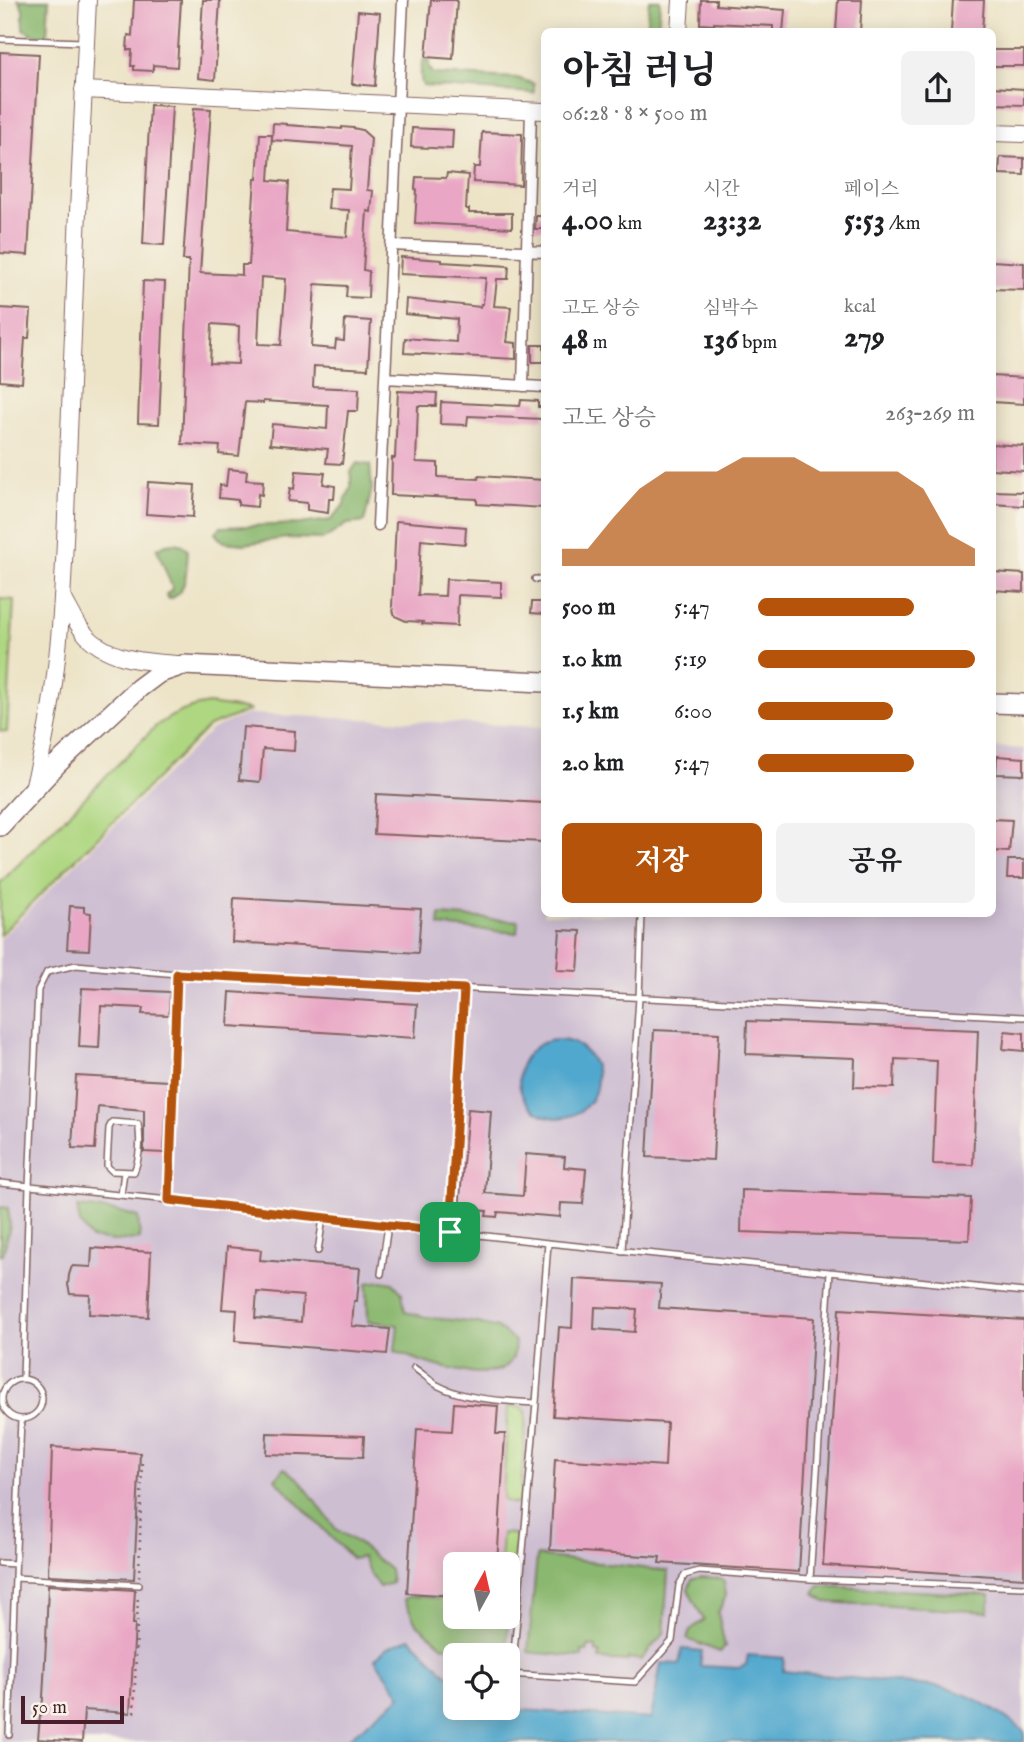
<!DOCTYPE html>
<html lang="ko">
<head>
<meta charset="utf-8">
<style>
	:root { --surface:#fff; --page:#f2f2f2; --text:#202124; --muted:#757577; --accent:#b45309 }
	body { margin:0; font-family:"IM FELL English","Noto Serif KR",serif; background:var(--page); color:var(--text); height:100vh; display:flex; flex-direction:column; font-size:26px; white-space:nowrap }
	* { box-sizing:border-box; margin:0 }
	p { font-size:23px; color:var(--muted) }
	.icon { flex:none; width:38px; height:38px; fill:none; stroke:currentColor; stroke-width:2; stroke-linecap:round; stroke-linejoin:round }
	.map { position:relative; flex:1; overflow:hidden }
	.sheet { position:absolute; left:541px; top:28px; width:455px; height:889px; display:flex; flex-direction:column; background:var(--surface); border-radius:10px; box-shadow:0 4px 18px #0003 }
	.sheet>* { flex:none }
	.needle { width:46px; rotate:8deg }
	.controls { position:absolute; left:443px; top:1552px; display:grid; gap:14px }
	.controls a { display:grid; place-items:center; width:77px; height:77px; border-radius:10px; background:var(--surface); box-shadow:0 4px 18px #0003; font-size:35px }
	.scale { position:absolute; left:21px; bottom:18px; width:103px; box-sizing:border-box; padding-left:7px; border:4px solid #4a1f2b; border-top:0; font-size:19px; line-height:24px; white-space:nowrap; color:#4a1f2b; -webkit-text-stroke:5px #f7f3e8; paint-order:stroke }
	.pin { position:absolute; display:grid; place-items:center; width:60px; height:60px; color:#fff; margin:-30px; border-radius:14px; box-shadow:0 4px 10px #0006 }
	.round { display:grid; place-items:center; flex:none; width:74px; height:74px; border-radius:10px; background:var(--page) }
	.overview { display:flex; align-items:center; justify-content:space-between; height:119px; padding:0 21px }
	h1 { font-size:38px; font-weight:700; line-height:52px }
	.figures { display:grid; grid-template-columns:repeat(3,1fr); gap:10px; height:119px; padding:7px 21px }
	.figures div { display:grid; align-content:center }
	.figures b { font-size:30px; font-weight:700 }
	.figures small { font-size:19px; font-weight:400 }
	.figures p { font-size:19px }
	.chart { height:196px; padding:14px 21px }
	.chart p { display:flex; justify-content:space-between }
	.chart svg { width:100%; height:126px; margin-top:7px; fill:var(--accent); opacity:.7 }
	.primary-button { display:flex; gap:14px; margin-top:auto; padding:14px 21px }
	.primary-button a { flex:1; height:80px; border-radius:10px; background:var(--accent); color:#fff; font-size:28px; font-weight:700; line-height:80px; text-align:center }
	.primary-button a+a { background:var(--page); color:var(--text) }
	ul { padding:0 21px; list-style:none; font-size:23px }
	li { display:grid; grid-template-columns:112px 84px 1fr; align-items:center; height:52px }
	li i { height:18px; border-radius:9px; background:var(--accent) }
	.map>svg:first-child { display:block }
	.industrial { fill:#cebed2; fill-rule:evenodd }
	.green { fill:#afd781; stroke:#7c7b56; stroke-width:2 }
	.forest { fill:#8bb86f; stroke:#6a6c4d; stroke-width:2 }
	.water { fill:#51a8ce; stroke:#4e647c; stroke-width:2 }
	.building { fill:#e9a7c5; fill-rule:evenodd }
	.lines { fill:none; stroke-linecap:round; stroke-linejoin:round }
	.lane-casing { stroke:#836462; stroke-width:8 }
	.street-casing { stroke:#836462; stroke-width:13 }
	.secondary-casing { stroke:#836462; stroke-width:18 }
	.highway-casing { stroke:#836462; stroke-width:22 }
	.path { stroke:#836462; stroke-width:2.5; stroke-dasharray:2 5; stroke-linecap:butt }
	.lane { stroke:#fff; stroke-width:5 }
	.street { stroke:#fff; stroke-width:10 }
	.secondary { stroke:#fff; stroke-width:16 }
	.highway { stroke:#fff; stroke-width:19 }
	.route-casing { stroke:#fff; stroke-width:14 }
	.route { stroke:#b45309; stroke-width:9 }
</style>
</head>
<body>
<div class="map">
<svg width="1024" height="1742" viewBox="0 0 1024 1742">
	<rect width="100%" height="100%" fill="#f7f3e8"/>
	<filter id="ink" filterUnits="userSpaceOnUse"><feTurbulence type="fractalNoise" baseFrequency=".0143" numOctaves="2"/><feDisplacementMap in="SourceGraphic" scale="14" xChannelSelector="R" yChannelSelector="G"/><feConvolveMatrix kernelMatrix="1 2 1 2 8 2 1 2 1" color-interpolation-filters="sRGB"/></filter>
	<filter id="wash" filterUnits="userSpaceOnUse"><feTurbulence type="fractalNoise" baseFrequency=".00686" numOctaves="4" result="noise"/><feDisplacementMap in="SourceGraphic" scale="28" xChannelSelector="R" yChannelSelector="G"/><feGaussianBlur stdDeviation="1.57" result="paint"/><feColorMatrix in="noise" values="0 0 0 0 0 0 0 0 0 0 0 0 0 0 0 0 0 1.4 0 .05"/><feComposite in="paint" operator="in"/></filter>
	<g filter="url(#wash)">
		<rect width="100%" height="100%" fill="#ede4c8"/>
		<path class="industrial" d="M248,714L544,727V914H992V747L1024,749V1731L985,1704L960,1691L940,1687L783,1670L784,1658L746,1665L739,1668L700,1666L682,1649L679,1664L661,1663L651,1719L492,1708H508V1656H455V1682L410,1638L401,1696L344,1742H0V939L212,729ZM455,1564H508V1617H455Z"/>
		<path class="green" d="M0,599L14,600L7,732L0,731Z
			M208,704L251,710L209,726L0,935V883L157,725C173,714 188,707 208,704Z
			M508,1407H520L526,1411V1416L520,1503L513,1504L503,1500Z
			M502,1533L513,1534L516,1539L509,1615L508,1564H500Z"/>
		<path class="forest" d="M17,0H49L47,35H34L23,29V9L20,1Z
			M649,0H660L658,31H646Z
			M424,59L429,61V68L434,74L517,78L534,84V93L423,86C419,76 420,68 424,59Z
			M357,463L370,465L372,489L364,522L347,524L324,539L287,538L244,544L224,542L218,537L215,533L221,527L300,524L331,520L343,506L351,488V472Z
			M175,543L183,545L188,551C186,567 189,593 169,599L166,594L171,591L172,587L157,549L166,544Z
			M440,915L518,921L517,933L439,926Z
			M0,1207L8,1208L10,1225L3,1254H0Z
			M77,1207L117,1211L138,1217L140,1239L114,1241L90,1238L80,1223Z
			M382,1281L393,1283L402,1293L405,1312L426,1317L478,1323L497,1328L515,1341C514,1345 515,1353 513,1357C499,1391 418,1361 395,1351L398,1325L368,1321L367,1283Z
			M284,1468L299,1479L336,1529L359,1544L390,1570L392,1583L379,1587L369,1572L362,1557L352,1559L275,1479Z
			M537,1556L668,1571L664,1633L641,1660L628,1658V1661L599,1659L600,1653L596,1652V1647L588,1646L587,1651H582V1657L528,1652Z
			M702,1577L717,1578L724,1581L726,1595L718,1613L725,1647L720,1652L687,1639L690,1630L704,1620L688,1590L692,1579Z
			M820,1586L990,1595V1596L988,1612L825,1602L814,1593Z
			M410,1596L450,1599L455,1604V1617H508L509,1615L506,1651L498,1652L443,1646L416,1623L404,1599Z"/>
		<path class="water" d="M519 1079a39 39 0 1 1 78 0a39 39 0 1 1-78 0Z
			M410,1638L455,1682V1708H492L651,1719L661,1663L679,1664L682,1649L702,1651L700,1666L739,1668L746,1665L748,1655L784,1658L783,1671L940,1687C974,1694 997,1711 1024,1731V1742H344L401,1696L375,1659L387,1648Z"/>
		<g id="blocks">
			<path class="building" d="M134,0H181L177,67L153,65V71L134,70V66H131L132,50H127L128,35L132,36Z
				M203,0H220L215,80L198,78Z
				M431,0H457L453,59L426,57Z
				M701,0H716V5L785,10L783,32H773V26L714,23V25L700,24Z
				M838,0H862L860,32H836Z
				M953,0H984L982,32H951Z
				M358,11L380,13L375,86L352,84Z
				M992,50H1024V66H992Z
				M0,52L39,54L28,255L0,253Z
				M992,87L1024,89V105L992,104Z
				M150,105L172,106L164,245L143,244Z
				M194,108L211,109L200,273L242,275V265H249L255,179H257L260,134H272L269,180L289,182L286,232L347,237L349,210L328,209L330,188L349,189L352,146L272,140L273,123L287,124V125L342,129V127L353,128L362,130L371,138L367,190L373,191L371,212L367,211L363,270L369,271L368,298L346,297L347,286L315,284L311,347L335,349L336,340L344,341L345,319L371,321L368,369L314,366L313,387L359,389L358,411H348L342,464L326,463L328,449L270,444L272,424L327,429L328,405L263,401V403L245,402L239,456L219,454L220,446L182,444L189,260H183ZM261,277L286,279L281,345L258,344ZM212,324L239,326L238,364L210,363Z
				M412,128L453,130L452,149L411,147Z
				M482,132L522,134L521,185L473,182L474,167H480Z
				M1000,157L1024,158V175L999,174Z
				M447,173L468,175L466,209H469V213H512V228L415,223L417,190L415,189L416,177L446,178Z
				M536,216H544V229H535Z
				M401,257L442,260V262L509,266L508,279H497L494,306L511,307L507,342L516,343V359L404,353L405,338L456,342L457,319L405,314L406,299L480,307L481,304H483L486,278L400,274Z
				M992,261L1024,263V290L992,289Z
				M143,281L165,282L159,424L138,423Z
				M0,308L31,310L29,338H25L22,383L0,381Z
				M532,345H544V362H532Z
				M992,376L1024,378V404L992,402Z
				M398,391L437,393L436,406H418L416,462L438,463V477L478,479L479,476L544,480V508L477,504V499L391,495L392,458H395Z
				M521,400L538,401V407H544V419L468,416L467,425L440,424L441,402L520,406Z
				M992,444L1024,446V471L992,469Z
				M228,469L247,471L246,480L263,481L262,495L258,494L257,507L238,505V500L219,498L220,485L226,486Z
				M296,471L325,473L323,484L335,486L334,499H329L328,513L307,510V503L288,501L290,488L294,489Z
				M148,482L195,485L193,517L146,514Z
				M992,491L1024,492V506L992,504Z
				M396,521L466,527L465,544L421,540L418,595L445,596L446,579L501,582V597L458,595L457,626L422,624L423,622L406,621L395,616L392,607Z
				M992,572L1024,574V592L992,590Z
				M532,602H544V614L531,613Z
				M243,727L295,731L294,751L263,749L260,782L239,780Z
				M997,756L1024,758V775L996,774Z
				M376,794L544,803V842L374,834Z
				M992,819L1012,820L1009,852L992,851Z
				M1008,860H1024V878H1007Z
				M234,898L421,909L418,953L232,942Z
				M70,906L84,907V912L91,913L89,950L67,949Z
				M560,930L581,931L578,971L557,970Z
				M82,988L170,992L169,1015L142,1014L143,1008L101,1006L99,1048L79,1047Z
				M230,992L417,1004L415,1038L228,1026Z
				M747,1021L978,1030L973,1165L933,1164L937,1061L895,1059L894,1088L854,1087L855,1058L746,1054Z
				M654,1030L719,1033L713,1160L647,1157Z
				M1005,1031L1024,1033V1051L1003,1049Z
				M76,1076L168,1081L164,1153L144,1152V1110L98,1106L95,1149L72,1148Z
				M468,1109L491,1111L485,1193L523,1196L526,1154L565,1157L564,1167L586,1169L583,1204L561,1203L560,1217L498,1212L497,1217L486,1216L487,1211L459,1209Z
				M742,1190L971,1198L969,1240L741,1232Z
				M227,1247L261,1250L260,1260L360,1268L357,1301H354L352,1326L390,1329L387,1354L235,1341L237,1310L222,1309ZM257,1292L303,1296L301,1322L255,1318Z
				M92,1248L151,1252L148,1317L89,1314L90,1295L70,1294L68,1285L69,1275L72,1266L91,1267Z
				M574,1279L661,1284L659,1308L814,1318L799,1572L659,1563L660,1557L550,1550L555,1459L665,1466L667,1423L553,1416L559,1327L572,1328ZM595,1307L637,1309L635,1332L594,1329Z
				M839,1309L1024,1320V1578L823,1565Z
				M454,1403L498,1406L496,1434H505L497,1564H455V1596L407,1593L417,1429L452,1431Z
				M267,1433L364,1436L363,1457L266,1454Z
				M52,1447L140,1453L134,1579L48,1575Z
				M48,1585L135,1590L133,1624H135L130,1713L84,1710L82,1742L38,1739L40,1716H42L46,1641Z"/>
		</g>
	</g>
	<g filter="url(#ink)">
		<use href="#blocks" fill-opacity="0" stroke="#836462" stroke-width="2"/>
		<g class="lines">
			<g class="lane-casing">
				<path id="lane" d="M0,39L83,42
					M535,579L544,580
					M112,1122L138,1124C141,1138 140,1158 134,1172L112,1171L107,1166L109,1128Z
					M0,1183L169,1200L548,1243L1024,1292
					M121,1195L124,1172
					M450,1232L464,989
					M318,1251L323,1218
					M622,1251L639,998L642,914
					M381,1274L388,1225
					M414,1368C422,1373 429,1380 437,1385C464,1400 506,1401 536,1403
					M23,1378L29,1186L38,990L47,972L76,965L177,974L1024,1017
					M2 1399a20 20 0 1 1 40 0a20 20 0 1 1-40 0Z
					M0,1563L15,1564
					M15,1578L139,1585
					M810,1579L830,1272
					M449,1658L455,1660
					M508,1674L635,1682L672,1641L679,1585L685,1575L699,1571L810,1579L1024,1587
					M512,1675L536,1403L548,1243
					M9,1735L21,1419"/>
			</g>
			<g class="street-casing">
				<path id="street" d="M391,245L544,252
					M385,378L544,387
					M523,386L531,111
					M378,525L403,0"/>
			</g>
			<g class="secondary-casing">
				<path id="secondary" d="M679,32L681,0
					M83,90L544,111
					M992,133L1024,134
					M62,596C69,607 74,620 82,630C104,660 145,662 178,664
					M32,792C65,676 64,554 69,434C74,289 81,145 88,0"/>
			</g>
			<g class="highway-casing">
				<path id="highway" d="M992,703L1024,704
					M0,826L57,764L139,688L159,673L183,665L544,682"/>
			</g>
			<path class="path" d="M169,1191L176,985
				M139,1577L142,1459
				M134,1713L138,1594"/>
			<use href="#lane" class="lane"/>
			<use href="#street" class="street"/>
			<use href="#secondary" class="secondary"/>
			<use href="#highway" class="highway"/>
		</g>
	</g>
	<g class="lines" filter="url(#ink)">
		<g class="route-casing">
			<path id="route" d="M177,974L464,989L450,1232L169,1200Z"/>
		</g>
		<use href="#route" class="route"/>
	</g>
</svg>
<div class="controls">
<a><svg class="needle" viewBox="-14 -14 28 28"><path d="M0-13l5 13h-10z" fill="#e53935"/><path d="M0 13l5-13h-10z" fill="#757577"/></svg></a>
<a><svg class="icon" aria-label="locate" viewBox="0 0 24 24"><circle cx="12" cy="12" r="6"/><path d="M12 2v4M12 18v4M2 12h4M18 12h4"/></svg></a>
</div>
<div class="scale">50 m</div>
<div class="pin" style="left:450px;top:1232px;background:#1e9e55"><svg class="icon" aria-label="arrive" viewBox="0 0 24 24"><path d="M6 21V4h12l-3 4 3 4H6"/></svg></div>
<section class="sheet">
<div class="overview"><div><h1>아침 러닝</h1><p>06:28 · 8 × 500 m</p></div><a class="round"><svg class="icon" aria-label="share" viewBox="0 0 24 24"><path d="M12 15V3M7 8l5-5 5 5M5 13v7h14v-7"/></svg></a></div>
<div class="figures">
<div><p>거리</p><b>4.00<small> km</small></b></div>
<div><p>시간</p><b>23:32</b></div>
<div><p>페이스</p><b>5:53<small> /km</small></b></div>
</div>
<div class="figures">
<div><p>고도 상승</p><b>48<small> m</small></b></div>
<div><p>심박수</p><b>136<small> bpm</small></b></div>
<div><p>kcal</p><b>279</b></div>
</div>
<div class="chart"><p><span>고도 상승</span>263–269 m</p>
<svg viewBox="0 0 160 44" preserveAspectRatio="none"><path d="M0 44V38L10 38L20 27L30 17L40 11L50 11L60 11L70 6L80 6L90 6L100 11L110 11L120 11L130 11L140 17L150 33L160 38V44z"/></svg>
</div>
<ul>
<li><b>500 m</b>5:47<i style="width:72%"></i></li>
<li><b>1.0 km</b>5:19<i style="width:100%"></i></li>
<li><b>1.5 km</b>6:00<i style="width:62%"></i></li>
<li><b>2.0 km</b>5:47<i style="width:72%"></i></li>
</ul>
<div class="primary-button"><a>저장</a><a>공유</a></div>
</section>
</div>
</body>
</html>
